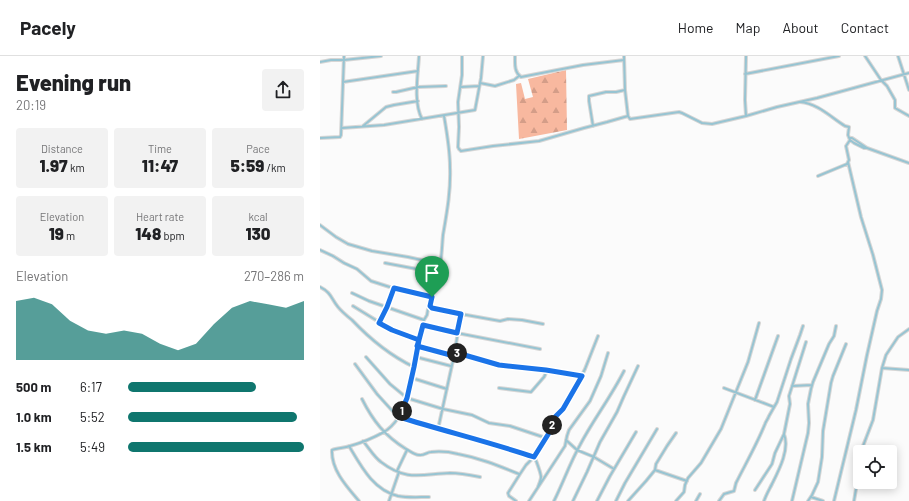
<!DOCTYPE html>
<html lang="en">
<head>
<meta charset="utf-8">
<style>
	:root { --surface:#fff; --page:#f2f2f2; --text:#202124; --muted:#757577; --line:#e0e0e0; --accent:#0f766e }
	body { margin:0; font-family:Barlow,sans-serif; background:var(--page); color:var(--text); height:100vh; display:flex; flex-direction:column; font-size:15px; white-space:nowrap }
	* { box-sizing:border-box; margin:0 }
	p { font-size:13px; color:var(--muted) }
	.icon { flex:none; width:22px; height:22px; fill:none; stroke:currentColor; stroke-width:2; stroke-linecap:round; stroke-linejoin:round }
	.map { position:relative; flex:1; overflow:hidden }
	.details { display:flex; flex-direction:column; background:var(--surface); width:320px }
	.details>* { flex:none }
	.fabs { position:absolute; left:533px; top:389px; display:grid; gap:8px }
	.fabs a { display:grid; place-items:center; width:44px; height:44px; border-radius:4px; background:var(--surface); box-shadow:0 2px 10px #0003; font-size:20px }
	.pin { position:absolute; display:grid; place-items:center; width:34px; height:34px; color:#fff; margin:-41px -17px; border-radius:50% 50% 50% 0; rotate:-45deg; box-shadow:0 0 4px #0007 }
	.pin .icon { rotate:45deg }
	.km { position:absolute; width:20px; height:20px; margin:-10px; border-radius:50%; background:#222; color:#fff; font-size:11px; line-height:20px; text-align:center }
	.round { display:grid; place-items:center; flex:none; width:42px; height:42px; border-radius:4px; background:var(--page) }
	.headline { display:flex; align-items:center; justify-content:space-between; height:68px; padding:0 16px }
	h1 { font-size:22px; font-weight:800; line-height:30px }
	.figures { display:grid; grid-template-columns:repeat(3,1fr); gap:6px; height:68px; padding:4px 16px }
	.figures div { display:grid; align-content:center; border-radius:4px; background:var(--page); text-align:center }
	.figures b { font-size:17px; font-weight:800 }
	.figures small { font-size:11px; font-weight:400 }
	.figures p { font-size:11px }
	.chart { height:112px; padding:8px 16px }
	.chart p { display:flex; justify-content:space-between }
	.chart svg { width:100%; height:72px; margin-top:4px; fill:var(--accent); opacity:.7 }
	ul { padding:0 16px; list-style:none; font-size:13px }
	li { display:grid; grid-template-columns:64px 48px 1fr; align-items:center; height:30px }
	li i { height:10px; border-radius:5px; background:var(--accent) }
	header { display:flex; align-items:center; gap:24px; box-sizing:border-box; height:56px; padding:0 20px; background:var(--surface); border-bottom:1px solid var(--line) }
	header strong { font-size:19px }
	nav { display:flex; gap:22px; margin-inline-start:auto; font-size:14px }
	main { display:flex; flex:1; min-height:0 }
	.map>svg:first-child { display:block }
	.forest { fill:url(#forest-firs) }
	.lines { fill:none; stroke-linecap:round; stroke-linejoin:round }
	.minor-casing { stroke:#d7d6d5; stroke-width:4 }
	.minor { stroke:#97c4d2; stroke-width:2 }
	.route-casing { stroke:#fff; stroke-width:8 }
	.route { stroke:#1a73e8; stroke-width:5 }
</style>
</head>
<body>
<header>
<strong>Pacely</strong>
<nav><a>Home</a><a>Map</a><a>About</a><a>Contact</a></nav>
</header>
<main>
<section class="details">
<div class="headline"><div><h1>Evening run</h1><p>20:19</p></div><a class="round"><svg class="icon" aria-label="share" viewBox="0 0 24 24"><path d="M12 15V3M7 8l5-5 5 5M5 13v7h14v-7"/></svg></a></div>
<div class="figures">
<div><p>Distance</p><b>1.97<small> km</small></b></div>
<div><p>Time</p><b>11:47</b></div>
<div><p>Pace</p><b>5:59<small> /km</small></b></div>
</div>
<div class="figures">
<div><p>Elevation</p><b>19<small> m</small></b></div>
<div><p>Heart rate</p><b>148<small> bpm</small></b></div>
<div><p>kcal</p><b>130</b></div>
</div>
<div class="chart"><p><span>Elevation</span>270–286 m</p>
<svg viewBox="0 0 160 44" preserveAspectRatio="none"><path d="M0 44V8L10 6L20 10L30 20L40 26L50 28L60 26L70 28L80 34L90 38L100 34L110 22L120 12L130 8L140 10L150 12L160 8V44z"/></svg>
</div>
<ul>
<li><b>500 m</b>6:17<i style="width:73%"></i></li>
<li><b>1.0 km</b>5:52<i style="width:96%"></i></li>
<li><b>1.5 km</b>5:49<i style="width:100%"></i></li>
</ul>
</section>
<div class="map">
<svg width="589" height="445" viewBox="0 0 589 445">
	<defs>
		<pattern id="forest-firs" width="22" height="20" patternUnits="userSpaceOnUse"><rect width="22" height="20" fill="#f8b89f"/><path d="M5 1l3.5 6h-7zM16 11l3.5 6h-7z" fill="#d49d88"/></pattern>
	</defs>
	<rect width="100%" height="100%" fill="#fbfbfb"/>
	<path class="forest" d="M246,14L247,74L199,83L196,28L201,27L205,43L213,41L208,23Z"/>
	<g class="lines">
		<g class="minor-casing">
			<path id="minor" d="M99,0C98,19 93,46 102,63
				M142,0V19L138,46L139,71L138,91L139,93L141,95L173,90L219,85L264,72L287,66L308,60
				M195,0C195,8 194,16 201,21L263,9L304,4
				M304,0L305,34L308,60L310,63L359,56L362,57L382,67L392,68L426,60L457,51L497,42L589,17
				M426,0L425,44L426,60
				M545,0L561,24L567,30L575,44V52L589,60
				M578,0L589,34
				M0,6L11,4H24L61,0
				M425,18L519,0
				M23,26L98,15
				M160,27L175,30L194,24L199,20
				M141,31L159,30
				M73,36H76L98,31L126,30
				M480,46C497,47 512,62 525,70L529,71L528,79L530,84L534,87L544,92H547L589,107
				M124,60C127,77 130,94 130,111C131,134 127,156 123,179C122,189 122,199 120,209C117,223 112,237 110,251L113,253L180,265L188,263L202,264L223,268
				M43,70L66,51L74,49L98,45
				M273,70L269,45V40L286,36H296L305,34
				M22,72L64,69L155,54L161,22L163,0
				M0,82L20,81L21,79L24,0
				M530,82H532L547,92
				M498,120L527,108L529,104L526,90L530,84
				M0,169L16,181L28,188L52,195L88,201L120,208
				M0,194L13,200L24,207L37,213L51,225L82,235L94,236L112,241
				M65,207L118,217
				M0,231C12,237 11,243 18,251C22,256 27,260 32,264C50,283 71,300 94,311
				M32,237L49,245L104,264C103,273 99,282 97,291C93,318 90,360 64,376C53,382 41,387 30,390C24,392 17,392 12,394C11,414 27,431 39,445
				M33,250L72,274L99,284
				M104,264L107,259L108,253
				M59,267L67,251L75,232
				M103,269L137,277L220,293
				M97,290L134,300
				M134,296L179,309L227,315L224,321L211,336L179,332
				M46,301L70,328L87,342L123,353L152,359L169,367L190,370L226,382
				M96,301L131,310
				M35,308L57,338L77,360L214,401C216,403 221,418 221,421C221,424 219,428 218,431
				M562,312L589,314
				M227,315L262,320
				M92,322L127,333
				M472,330L492,329
				M404,332L454,351
				M42,343C53,365 65,380 86,393C90,395 94,399 99,399C104,400 107,396 111,396C120,395 130,396 138,398C160,402 179,410 199,418
				M435,344L458,280
				M118,373L134,300L141,258
				M246,384L257,394L274,401L294,413
				M43,385C49,392 54,401 61,406C87,426 102,418 130,417C140,417 150,419 160,421
				M29,390C41,410 53,434 78,440C88,442 99,441 109,441
				M542,396L543,390L553,364L562,312L566,299L578,281L589,273
				M335,414L367,425
				M77,415L87,394
				M435,434L452,408L455,397L464,378L470,348L469,340L486,286
				M491,441L503,445
				M69,445L79,416
				M196,445L189,440L188,437L200,418L206,409L214,401L226,382L231,373L235,361L243,353L258,327L265,313L278,280
				M209,445L245,390L247,380L249,374L270,345L281,320L288,297
				M234,445C243,427 250,407 260,389C273,364 291,341 304,315
				M253,445L267,416L280,386L297,356L304,340L318,310
				M277,445L290,420L316,376
				M296,445L305,427L337,373
				M308,445L326,425L335,414L336,408L347,390L356,377
				M356,445L364,436L365,429L368,422L381,407L401,373L428,306L439,267
				M376,445L380,438
				M399,445L404,438L414,435L416,427C426,407 437,388 445,368C446,365 448,363 449,360L457,346L471,303L480,279L483,270
				M444,445C446,439 449,434 452,428C459,414 470,393 464,378
				M472,445L488,377L489,367L488,348L491,333L493,326L509,288L514,280L516,270
				M488,445L492,439L498,426L502,401L503,375L511,327L513,320L526,288
				M514,445L536,354L547,299L557,255L561,243L562,234L553,199L541,161L528,106
				M534,445L540,409"/>
		</g>
		<use href="#minor" class="minor"/>
	</g>
	<g class="lines">
		<g class="route-casing">
			<path id="route" d="M112,241L110,250L112,252L141,258L137,277L103,269L99,284L94,311L87,342L79,361C124,375 169,386 214,401L229,377L235,361L243,353L262,320L226,314L179,309L134,296V300L97,290L99,284L72,274L59,267L67,251L74,232L112,241"/>
		</g>
		<use href="#route" class="route"/>
	</g>
</svg>
<div class="fabs">
<a><svg class="icon" aria-label="locate" viewBox="0 0 24 24"><circle cx="12" cy="12" r="6"/><path d="M12 2v4M12 18v4M2 12h4M18 12h4"/></svg></a>
</div>
<div class="pin" style="left:112px;top:241px;background:#1e9e55"><svg class="icon" aria-label="arrive" viewBox="0 0 24 24"><path d="M6 21V4h12l-3 4 3 4H6"/></svg></div>
<b class="km" style="left:82px;top:355px">1</b>
<b class="km" style="left:232px;top:369px">2</b>
<b class="km" style="left:137px;top:297px">3</b>
</div>
</main>
</body>
</html>
